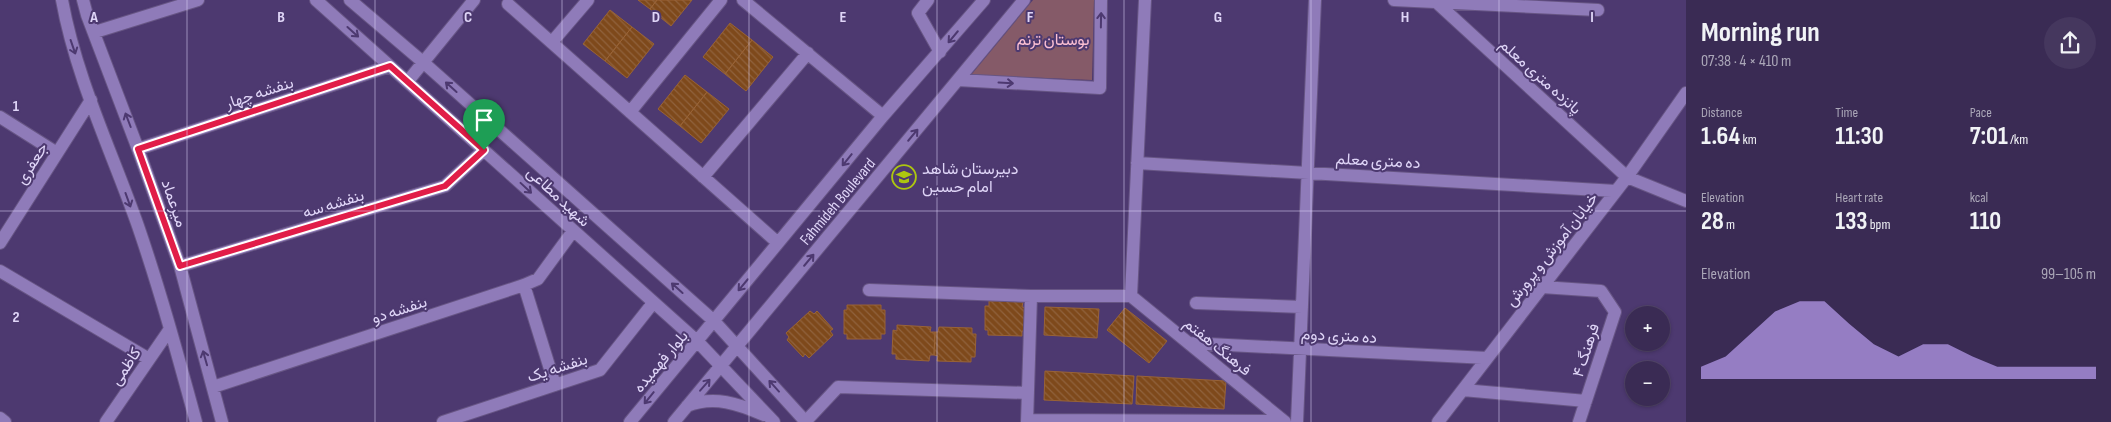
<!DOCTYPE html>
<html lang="en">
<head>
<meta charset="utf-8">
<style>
	:root { --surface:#3a2b54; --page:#45375e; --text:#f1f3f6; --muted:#aba7b8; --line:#54476b; --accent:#bca0f2 }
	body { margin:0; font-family:"Sofia Sans Condensed",Vazirmatn,sans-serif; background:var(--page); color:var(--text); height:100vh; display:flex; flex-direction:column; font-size:19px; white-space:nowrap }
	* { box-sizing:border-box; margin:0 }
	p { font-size:16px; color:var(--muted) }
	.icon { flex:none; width:28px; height:28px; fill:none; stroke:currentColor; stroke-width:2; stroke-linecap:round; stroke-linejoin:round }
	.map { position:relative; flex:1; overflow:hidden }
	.drawer { display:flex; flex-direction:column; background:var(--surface); width:425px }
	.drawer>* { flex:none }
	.controls { position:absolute; left:1625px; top:306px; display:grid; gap:10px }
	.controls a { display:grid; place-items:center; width:45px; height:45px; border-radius:50%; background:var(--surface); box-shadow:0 1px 4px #0004,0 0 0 1px var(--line); font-size:25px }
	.pin { position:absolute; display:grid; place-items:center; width:42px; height:42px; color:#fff; margin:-51px -21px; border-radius:50% 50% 50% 0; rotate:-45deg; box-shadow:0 0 5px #0007 }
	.pin .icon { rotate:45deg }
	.round { display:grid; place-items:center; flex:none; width:52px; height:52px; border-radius:26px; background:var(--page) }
	.summary { display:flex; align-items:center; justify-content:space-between; height:85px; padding:0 15px }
	h1 { font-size:28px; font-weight:700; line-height:38px }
	.stats { display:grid; grid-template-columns:repeat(3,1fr); gap:8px; height:85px; padding:5px 15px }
	.stats div { display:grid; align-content:center }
	.stats b { font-size:25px; font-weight:700 }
	.stats small { font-size:14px; font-weight:400 }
	.stats p { font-size:14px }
	.chart { height:140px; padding:10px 15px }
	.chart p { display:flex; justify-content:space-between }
	.chart svg { width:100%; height:90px; margin-top:5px; fill:var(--accent); opacity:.7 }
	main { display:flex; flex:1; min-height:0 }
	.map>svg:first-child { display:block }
	.green { fill:#855a68 }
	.building { fill:url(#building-back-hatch); stroke:#996336 }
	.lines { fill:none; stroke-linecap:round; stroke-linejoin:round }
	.minor-casing { stroke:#675584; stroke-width:14 }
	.minor { stroke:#8f7bb9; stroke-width:12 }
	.oneway { stroke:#4d3970 }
	.route-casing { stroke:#fff; stroke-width:10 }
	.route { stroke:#e11d48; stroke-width:6 }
	.grid { fill:none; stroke:#dfd5f7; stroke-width:1; stroke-opacity:0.55 }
	.labels { text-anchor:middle; stroke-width:4; stroke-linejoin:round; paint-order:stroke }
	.park-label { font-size:16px; fill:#fcc0d3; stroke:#4d3970 }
	.street-label { font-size:16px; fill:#dfd5f7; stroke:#4d3970 }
	.poi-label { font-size:16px; fill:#dfd5f7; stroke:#4d3970; text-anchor:start }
	.grid-label { font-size:16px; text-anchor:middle; font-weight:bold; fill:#dfd5f7; stroke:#4d3970; stroke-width:4; stroke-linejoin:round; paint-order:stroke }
</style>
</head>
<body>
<main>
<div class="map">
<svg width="1686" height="422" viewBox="0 0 1686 422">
	<defs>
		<pattern id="building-back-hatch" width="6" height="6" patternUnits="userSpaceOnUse" patternTransform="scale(1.25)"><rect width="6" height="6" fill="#7e491b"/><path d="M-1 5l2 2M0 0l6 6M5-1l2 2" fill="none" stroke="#90623d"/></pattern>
	</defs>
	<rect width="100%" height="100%" fill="#4d3970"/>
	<path class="green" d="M1033,0H1094L1092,80L971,75Z"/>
	<path class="building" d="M638,0H657L650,9Z
		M657,0H692L671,26L650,9Z
		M610,10L632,27L605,61L583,44Z
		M730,23L752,40L725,74L703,57Z
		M632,27L654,44L627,78L605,61Z
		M752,40L773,57L746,91L725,74Z
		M685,75L707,92L680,126L658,109Z
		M707,92L729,109L701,143L680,126Z
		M989,301L1023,302L1022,307L1027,308L1026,331H1022V336L988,335V330H985V306H989Z
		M847,305H881V310H885V334H881V339H847V334H844V310H847Z
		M1045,307L1099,309L1097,338L1044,335Z
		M1125,308L1167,341L1149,363L1107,330Z
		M810,311L814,314L817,311L833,329L830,331L833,335L809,358L805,354L803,357L787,340L789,337L786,333Z
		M897,325L931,327L930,332H935L934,355H930L929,361L896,359V354H892L893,330L897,331Z
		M939,327L972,328V334H976L975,357H971V362L937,361L938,356L934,355L935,332H938Z
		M1045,371L1134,376L1132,404L1044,400Z
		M1137,376L1226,381L1224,409L1136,404Z"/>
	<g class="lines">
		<g class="minor-casing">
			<path id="minor" d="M62,0C76,78 112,152 138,226C160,290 178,356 196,422
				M83,0L87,15L138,149L180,266L222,422
				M316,0L698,342L774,422
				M350,0L424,63L714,321L806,422
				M743,0L883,116
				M928,0L918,13L940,52
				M1394,0L1598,10
				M1434,0L1627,177L1686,201
				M508,4L778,243
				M95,32L198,0
				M552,42L588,0
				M958,80L1100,88L1101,0
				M408,81L474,0
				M630,112L721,0
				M0,117L57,153
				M138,149L390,66
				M1137,163L1616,191
				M703,177L808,53
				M0,243L91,100
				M180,266L445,186L484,150
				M0,271L149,359
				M524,285L555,385
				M1542,287L1601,291L1615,312L1579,422
				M869,290L1031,296H1131
				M1131,296L1145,0
				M1131,296L1285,422
				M1196,303L1302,307
				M1189,343L1487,358
				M213,387L524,285L538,279L573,231
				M1463,390L1586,401
				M687,406C714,395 739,404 764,415
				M0,418L5,422
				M1027,420L1283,421
				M806,421L838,387L1028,393
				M106,422L170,329
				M443,422L600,370L653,303
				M630,422L883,116L984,0
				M674,422L1024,0
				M1027,422L1031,296
				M1297,422L1315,0
				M1438,422L1627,177L1686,93"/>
		</g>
		<use href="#minor" class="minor"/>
	</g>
	<defs><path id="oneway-shaft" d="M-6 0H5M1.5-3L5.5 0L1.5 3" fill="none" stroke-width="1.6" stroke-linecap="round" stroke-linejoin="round" transform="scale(1.25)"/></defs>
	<g class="oneway">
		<use href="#oneway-shaft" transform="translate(1101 20) rotate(-89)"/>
		<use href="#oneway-shaft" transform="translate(353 32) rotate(42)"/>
		<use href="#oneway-shaft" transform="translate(953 37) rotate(130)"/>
		<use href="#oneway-shaft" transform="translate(73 47) rotate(71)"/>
		<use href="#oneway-shaft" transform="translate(1006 83) rotate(3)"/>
		<use href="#oneway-shaft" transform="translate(451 87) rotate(-138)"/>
		<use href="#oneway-shaft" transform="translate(128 120) rotate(-111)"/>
		<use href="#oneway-shaft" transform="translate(913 135) rotate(-50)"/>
		<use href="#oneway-shaft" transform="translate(847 160) rotate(129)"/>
		<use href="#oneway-shaft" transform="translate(526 188) rotate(43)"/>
		<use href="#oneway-shaft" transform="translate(128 200) rotate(70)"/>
		<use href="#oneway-shaft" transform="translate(809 260) rotate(-50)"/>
		<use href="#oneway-shaft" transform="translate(743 285) rotate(130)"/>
		<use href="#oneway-shaft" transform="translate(677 288) rotate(-138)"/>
		<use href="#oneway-shaft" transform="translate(205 358) rotate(-106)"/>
		<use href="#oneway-shaft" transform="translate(705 385) rotate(-49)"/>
		<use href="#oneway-shaft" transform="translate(774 386) rotate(-132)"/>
		<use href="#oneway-shaft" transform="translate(649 398) rotate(129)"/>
	</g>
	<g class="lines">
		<g class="route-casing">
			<path id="route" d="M390,66L484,150L445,186L180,266L138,149Z"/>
		</g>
		<use href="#route" class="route"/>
	</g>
	<path class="grid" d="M187,0V422M375,0V422M562,0V422M749,0V422M937,0V422M1124,0V422M1311,0V422M1499,0V422M0,211H1686"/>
	<defs>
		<g id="school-ring" transform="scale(1.25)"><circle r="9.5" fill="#4d3970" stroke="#adc60f" stroke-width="1.5"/><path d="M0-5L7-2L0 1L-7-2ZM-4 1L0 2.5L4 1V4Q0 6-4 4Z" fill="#adc60f"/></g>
	</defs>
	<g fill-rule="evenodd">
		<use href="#school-ring" x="904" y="177"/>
	</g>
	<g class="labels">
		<g class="park-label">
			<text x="1053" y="45">بوستان ترنم</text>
		</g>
		<g class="street-label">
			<text transform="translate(1541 76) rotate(42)" y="6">پانزده متری معلم</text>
			<text transform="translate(259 92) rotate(-18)" y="6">بنفشه چهار</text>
			<text transform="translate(1378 160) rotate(3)" y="6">ده متری معلم</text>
			<text transform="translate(31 163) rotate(-58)" y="6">جعفری</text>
			<text transform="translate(559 196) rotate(43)" y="6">شهید مطاعی</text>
			<text transform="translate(837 201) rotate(-50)" y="6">Fahmideh Boulevard</text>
			<text transform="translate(175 203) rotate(71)" y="6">میرعماد</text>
			<text transform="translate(333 203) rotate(-17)" y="6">بنفشه سه</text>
			<text transform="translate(1551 249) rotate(-52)" y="6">خیابان آموزش و پرورش</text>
			<text transform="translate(399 309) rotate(-18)" y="6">بنفشه دو</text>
			<text transform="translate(1339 335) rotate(3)" y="6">ده متری دوم</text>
			<text transform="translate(1218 346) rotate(39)" y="6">فرهنگ هفتم</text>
			<text transform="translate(1585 350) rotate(-72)" y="6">فرهنگ ۴</text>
			<text transform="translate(660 361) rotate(-50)" y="6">بلوار فهمیده</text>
			<text transform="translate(125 366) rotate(-56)" y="6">کاظمی</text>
			<text transform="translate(557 367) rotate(-18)" y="6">بنفشه یک</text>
		</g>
		<g class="poi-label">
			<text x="922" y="174">دبیرستان شاهد<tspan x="922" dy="18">امام حسین</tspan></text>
		</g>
	</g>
	<g class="grid-label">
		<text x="94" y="22">A</text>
		<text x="281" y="22">B</text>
		<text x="468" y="22">C</text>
		<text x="656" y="22">D</text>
		<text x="843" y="22">E</text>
		<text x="1030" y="22">F</text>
		<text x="1218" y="22">G</text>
		<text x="1405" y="22">H</text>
		<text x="1592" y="22">I</text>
		<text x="16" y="111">1</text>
		<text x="16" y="322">2</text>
	</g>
</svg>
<div class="controls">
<a>+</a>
<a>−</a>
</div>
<div class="pin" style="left:484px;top:150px;background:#1e9e55"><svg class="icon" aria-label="arrive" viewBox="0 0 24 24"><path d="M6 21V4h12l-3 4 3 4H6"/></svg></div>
</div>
<section class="drawer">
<div class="summary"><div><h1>Morning run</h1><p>07:38 · 4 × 410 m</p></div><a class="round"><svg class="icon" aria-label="share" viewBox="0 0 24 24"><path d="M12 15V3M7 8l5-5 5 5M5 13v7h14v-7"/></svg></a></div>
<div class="stats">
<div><p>Distance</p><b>1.64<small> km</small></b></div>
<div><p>Time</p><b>11:30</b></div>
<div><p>Pace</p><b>7:01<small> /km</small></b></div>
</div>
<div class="stats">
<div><p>Elevation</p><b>28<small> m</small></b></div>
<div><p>Heart rate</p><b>133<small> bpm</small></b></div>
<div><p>kcal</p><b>110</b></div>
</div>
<div class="chart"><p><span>Elevation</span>99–105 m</p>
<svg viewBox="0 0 160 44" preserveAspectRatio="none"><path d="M0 44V38L10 33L20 22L30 11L40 6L50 6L60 17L70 27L80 33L90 27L100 27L110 33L120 38L130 38L140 38L150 38L160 38V44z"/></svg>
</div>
</section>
</main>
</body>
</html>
